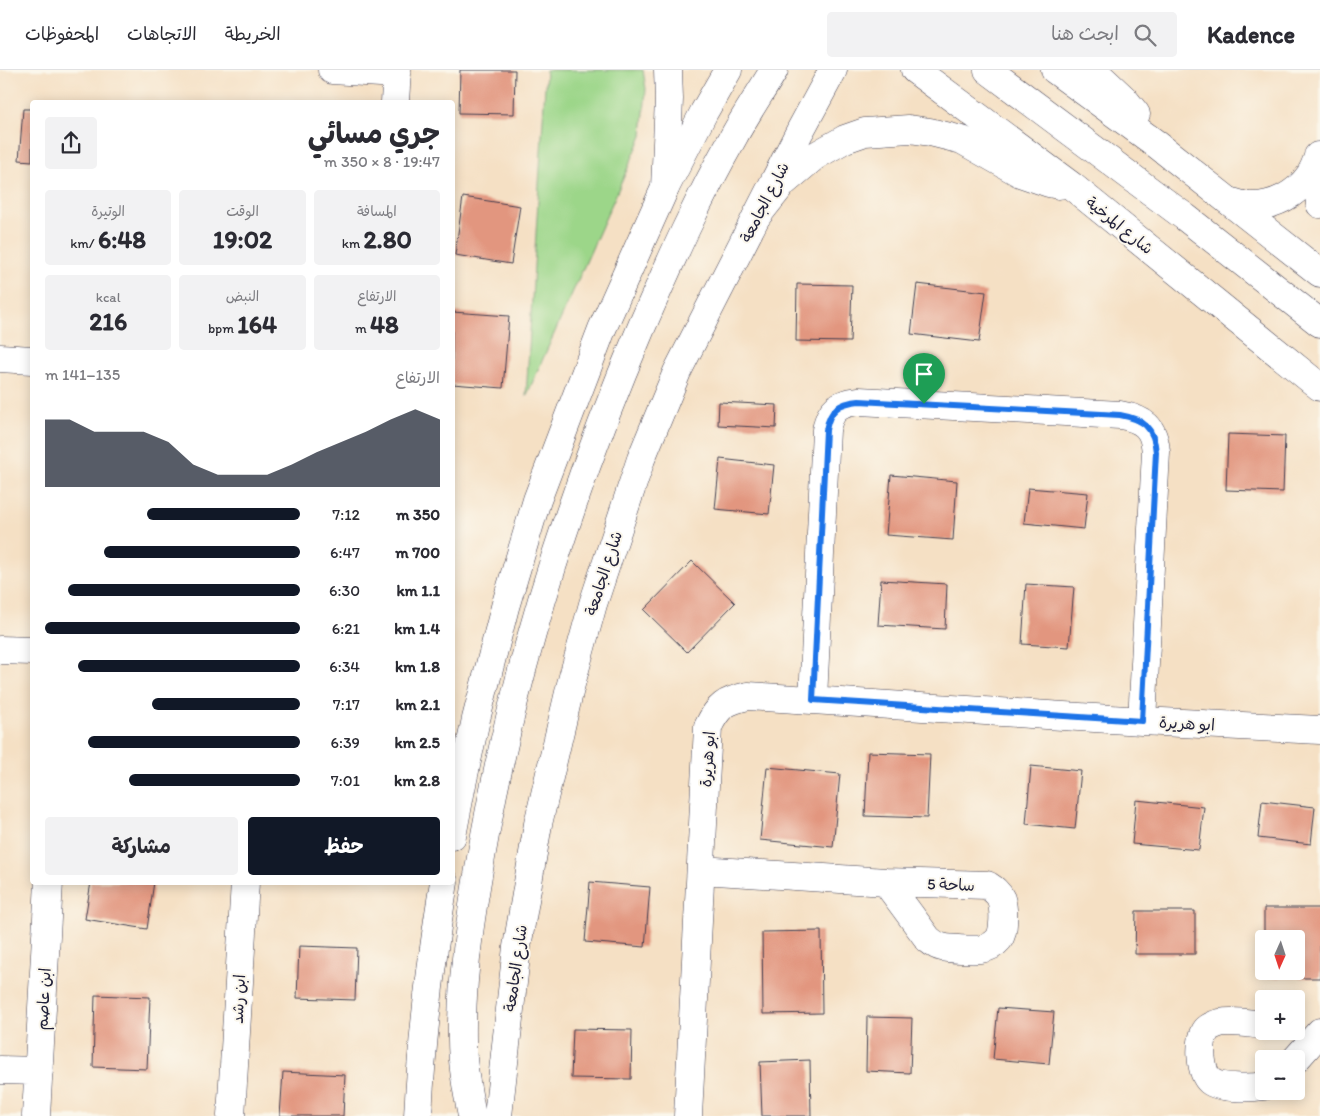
<!DOCTYPE html>
<html lang="ar">
<head>
<meta charset="utf-8">
<style>
	:root { --surface:#fff; --page:#f2f2f3; --text:#2b2b33; --muted:#7c7c81; --line:#e1e1e2; --accent:#111827 }
	body { margin:0; font-family:Itim,"Playpen Sans Arabic",sans-serif; background:var(--page); color:var(--text); direction:rtl; height:100vh; display:flex; flex-direction:column; font-size:19px; white-space:nowrap }
	* { box-sizing:border-box; margin:0 }
	p { font-size:16px; color:var(--muted) }
	.icon { flex:none; width:28px; height:28px; fill:none; stroke:currentColor; stroke-width:2; stroke-linecap:round; stroke-linejoin:round }
	.map { position:relative; flex:1; overflow:hidden; direction:ltr }
	.panel { position:absolute; left:30px; top:30px; width:425px; height:785px; display:flex; flex-direction:column; background:var(--surface); border-radius:5px; box-shadow:0 2px 12px #0003; direction:rtl }
	.panel>* { flex:none }
	.needle { width:32px; rotate:183deg }
	.tools { position:absolute; left:1255px; top:860px; display:grid; gap:10px }
	.tools a { display:grid; place-items:center; width:50px; height:50px; border-radius:5px; background:var(--surface); box-shadow:0 2px 12px #0003; font-size:25px }
	.pin { position:absolute; display:grid; place-items:center; width:42px; height:42px; color:#fff; margin:-51px -21px; border-radius:50% 50% 50% 0; rotate:-45deg; box-shadow:0 0 5px #0007 }
	.pin .icon { rotate:45deg }
	.round { display:grid; place-items:center; flex:none; width:52px; height:52px; border-radius:5px; background:var(--page) }
	.headline { display:flex; align-items:center; justify-content:space-between; height:85px; padding:0 15px }
	h1 { font-size:28px; font-weight:700; line-height:38px }
	.figures { display:grid; grid-template-columns:repeat(3,1fr); gap:8px; height:85px; padding:5px 15px }
	.figures div { display:grid; align-content:center; border-radius:5px; background:var(--page); text-align:center }
	.figures b { font-size:25px; font-weight:700 }
	.figures small { font-size:14px; font-weight:400 }
	.figures p { font-size:14px }
	.chart { height:140px; padding:10px 15px }
	.chart p { display:flex; justify-content:space-between }
	.chart svg { width:100%; height:90px; margin-top:5px; fill:var(--accent); opacity:.7 }
	.action { display:flex; gap:10px; margin-top:auto; padding:10px 15px }
	.action a { flex:1; height:58px; border-radius:5px; background:var(--accent); color:#fff; font-size:20px; font-weight:700; line-height:58px; text-align:center }
	.action a+a { background:var(--page); color:var(--text) }
	ul { padding:0 15px; list-style:none; font-size:16px }
	li { display:grid; grid-template-columns:80px 60px 1fr; align-items:center; height:38px }
	li i { height:12px; border-radius:6px; background:var(--accent) }
	header { display:flex; align-items:center; gap:30px; box-sizing:border-box; height:70px; padding:0 25px; background:var(--surface); border-bottom:1px solid var(--line) }
	header strong { font-size:24px }
	nav { display:flex; gap:28px; margin-inline-start:auto; font-size:18px }
	.search { width:350px; height:45px; background:var(--page); display:flex; align-items:center; gap:12px; box-sizing:border-box; padding:0 18px; border-radius:5px; color:var(--muted); font-size:19px }
	.map>svg:first-child { display:block }
	.green { fill:#9cd689; stroke:#5f7c62 }
	.building { fill:#e2967f }
	.lines { fill:none; stroke-linecap:round; stroke-linejoin:round }
	.minor-casing { stroke:#423e50; stroke-width:29 }
	.major-casing { stroke:#423e50; stroke-width:29 }
	.highway-casing { stroke:#423e50; stroke-width:29 }
	.minor { stroke:#fff; stroke-width:28 }
	.major { stroke:#fff; stroke-width:28 }
	.highway { stroke:#fff; stroke-width:28 }
	.route-casing { stroke:#fff; stroke-width:10 }
	.route { stroke:#1a73e8; stroke-width:6 }
	.labels { text-anchor:middle; stroke-width:4; stroke-linejoin:round; paint-order:stroke }
	.street-label { font-size:16px; fill:#22223b; stroke:#fbf7ec }
</style>
</head>
<body>
<header>
<strong>Kadence</strong>
<div class="search"><svg class="icon" aria-label="search" viewBox="0 0 24 24"><circle cx="10" cy="10" r="6"/><path d="M15 15l6 6"/></svg>ابحث هنا</div>
<nav><a>الخريطة</a><a>الاتجاهات</a><a>المحفوظات</a></nav>
</header>
<div class="map">
<svg width="1320" height="1046" viewBox="0 0 1320 1046">
	<rect width="100%" height="100%" fill="#fbf7ec"/>
	<filter id="ink" filterUnits="userSpaceOnUse"><feTurbulence type="fractalNoise" baseFrequency=".02" numOctaves="2"/><feDisplacementMap in="SourceGraphic" scale="10" xChannelSelector="R" yChannelSelector="G"/><feConvolveMatrix kernelMatrix="1 2 1 2 8 2 1 2 1" color-interpolation-filters="sRGB"/></filter>
	<filter id="wash" filterUnits="userSpaceOnUse"><feTurbulence type="fractalNoise" baseFrequency=".0096" numOctaves="4" result="noise"/><feDisplacementMap in="SourceGraphic" scale="20" xChannelSelector="R" yChannelSelector="G"/><feGaussianBlur stdDeviation="1.12" result="paint"/><feColorMatrix in="noise" values="0 0 0 0 0 0 0 0 0 0 0 0 0 0 0 0 0 1.4 0 .05"/><feComposite in="paint" operator="in"/></filter>
	<g filter="url(#wash)">
		<rect width="100%" height="100%" fill="#f5e0c4"/>
		<path class="green" d="M546,0H643L646,19L642,66L526,327Z"/>
		<g id="blocks">
			<path class="building" d="M460,0H515L514,44L459,43Z
				M23,39H32V91L19,90Z
				M463,127L520,136L511,194L455,185Z
				M797,214L852,215L850,272L796,271Z
				M917,214L986,222L979,272L911,264Z
				M452,242L509,246L503,318L452,314Z
				M719,332L777,335L776,358L718,355Z
				M1228,364L1285,366L1283,422L1226,420Z
				M720,389L774,395L769,444L715,439Z
				M891,405L957,411L953,470L886,465Z
				M1028,418L1088,423L1084,459L1024,453Z
				M692,491L735,533L687,582L644,540Z
				M881,510L947,514L945,559L878,555Z
				M1026,514L1074,517L1069,577L1022,574Z
				M868,682L930,684L927,748L865,746Z
				M1031,696L1081,701L1075,759L1026,754Z
				M767,697L840,704L833,777L760,770Z
				M1136,730L1204,737L1199,780L1132,774Z
				M1262,731L1315,737L1311,774L1258,768Z
				M91,812H154L147,859L85,849Z
				M590,812L650,817L645,877L585,872Z
				M1264,838H1320V908H1264V901H1296V869H1264Z
				M1136,841H1195V884H1135Z
				M821,861L822,943L763,944L762,862Z
				M299,876L357,878L355,930L297,928Z
				M95,925L150,927L147,999L93,997Z
				M998,938L1054,942L1049,994L993,989Z
				M867,947L912,948L910,1003L866,1001Z
				M573,959L632,960L631,1009L571,1008Z
				M810,990L811,1046H762L760,992Z
				M283,1002L345,1005L343,1046H280Z"/>
		</g>
	</g>
	<g filter="url(#ink)">
		<use href="#blocks" fill-opacity="0" stroke="#423e50" stroke-width="1"/>
		<g class="lines">
			<g class="minor-casing">
				<path id="minor" d="M332,0L397,4
					M395,32L397,0
					M1318,86V109L1320,134
					M1229,131C1235,133 1242,135 1249,136C1273,137 1296,125 1310,105C1313,100 1316,93 1318,87
					M0,288L32,290
					M0,580L32,581
					M813,629L826,360C830,339 839,333 859,331L1120,345C1144,349 1154,357 1156,382L1142,651
					M701,800L886,812L987,815C993,819 998,822 1001,829C1004,838 1005,863 998,870C994,875 987,878 981,879C974,880 948,879 942,877C936,876 933,873 928,869L886,812
					M1264,955C1251,954 1225,949 1214,955C1211,956 1206,959 1205,962C1199,974 1200,1002 1210,1011C1220,1019 1251,1018 1264,1016
					M1296,989L1320,962
					M0,1000L39,1001
					M36,1046L49,812
					M231,1046L245,812
					M688,1046L708,657C718,636 725,631 748,626L1142,651L1320,660"/>
			</g>
			<g class="major-casing">
				<path id="major" d="M452,766L461,719L476,649L505,537L537,430L602,259L665,118L704,42L728,0
					M418,1046C422,968 431,890 444,812
					M498,1046L517,877L538,754L571,614L593,534L641,389L677,302L800,61L833,0"/>
			</g>
			<g class="highway-casing">
				<path id="highway" d="M915,0L1073,117L1320,317
					M988,0L1185,147L1320,253
					M1055,0L1155,73L1320,203
					M1093,0L1124,29L1136,44
					M665,118L669,29L668,0
					M756,147L783,113L815,86L845,69L865,62L909,59L930,62L962,70L1020,103L1049,113L1059,115
					M472,1046C467,1021 462,995 462,969C461,900 473,832 485,765C517,590 572,419 642,256C670,192 699,127 734,66C746,44 761,22 774,0"/>
			</g>
			<use href="#minor" class="minor"/>
			<use href="#major" class="major"/>
			<use href="#highway" class="highway"/>
		</g>
	</g>
	<g class="lines" filter="url(#ink)">
		<g class="route-casing">
			<path id="route" d="M859,331L1120,345C1143,349 1154,357 1156,382L1142,651L813,630L826,360C830,339 839,333 859,331Z"/>
		</g>
		<use href="#route" class="route"/>
	</g>
	<g class="labels">
		<g class="street-label">
			<text transform="translate(764 132) rotate(-63)" y="6">شارع الجامعة</text>
			<text transform="translate(1120 155) rotate(39)" y="6">شارع المرخية</text>
			<text transform="translate(603 503) rotate(-72)" y="6">شارع الجامعة</text>
			<text transform="translate(1187 653) rotate(3)" y="6">ابو هريرة</text>
			<text transform="translate(707 689) rotate(-86)" y="6">ابو هريرة</text>
			<text transform="translate(951 814) rotate(2)" y="6">ساحة 5</text>
			<text transform="translate(515 898) rotate(-82)" y="6">شارع الجامعة</text>
			<text transform="translate(43 929) rotate(-87)" y="6">ابن عاصم</text>
			<text transform="translate(238 929) rotate(-87)" y="6">ابن رشد</text>
		</g>
	</g>
</svg>
<div class="tools">
<a><svg class="needle" viewBox="-14 -14 28 28"><path d="M0-13l5 13h-10z" fill="#e53935"/><path d="M0 13l5-13h-10z" fill="#7c7c81"/></svg></a>
<a>+</a>
<a>−</a>
</div>
<div class="pin" style="left:924px;top:334px;background:#1e9e55"><svg class="icon" aria-label="arrive" viewBox="0 0 24 24"><path d="M6 21V4h12l-3 4 3 4H6"/></svg></div>
<section class="panel">
<div class="headline"><div><h1>جري مسائي</h1><p>19:47 · 8 × 350 m</p></div><a class="round"><svg class="icon" aria-label="share" viewBox="0 0 24 24"><path d="M12 15V3M7 8l5-5 5 5M5 13v7h14v-7"/></svg></a></div>
<div class="figures">
<div><p>المسافة</p><b>2.80<small> km</small></b></div>
<div><p>الوقت</p><b>19:02</b></div>
<div><p>الوتيرة</p><b>6:48<small> /km</small></b></div>
</div>
<div class="figures">
<div><p>الارتفاع</p><b>48<small> m</small></b></div>
<div><p>النبض</p><b>164<small> bpm</small></b></div>
<div><p>kcal</p><b>216</b></div>
</div>
<div class="chart"><p><span>الارتفاع</span>135–141 m</p>
<svg viewBox="0 0 160 44" preserveAspectRatio="none"><path d="M0 44V11L10 11L20 17L30 17L40 17L50 22L60 33L70 38L80 38L90 38L100 33L110 27L120 22L130 17L140 11L150 6L160 11V44z"/></svg>
</div>
<ul>
<li><b>350 m</b>7:12<i style="width:60%"></i></li>
<li><b>700 m</b>6:47<i style="width:77%"></i></li>
<li><b>1.1 km</b>6:30<i style="width:91%"></i></li>
<li><b>1.4 km</b>6:21<i style="width:100%"></i></li>
<li><b>1.8 km</b>6:34<i style="width:87%"></i></li>
<li><b>2.1 km</b>7:17<i style="width:58%"></i></li>
<li><b>2.5 km</b>6:39<i style="width:83%"></i></li>
<li><b>2.8 km</b>7:01<i style="width:67%"></i></li>
</ul>
<div class="action"><a>حفظ</a><a>مشاركة</a></div>
</section>
</div>
</body>
</html>
